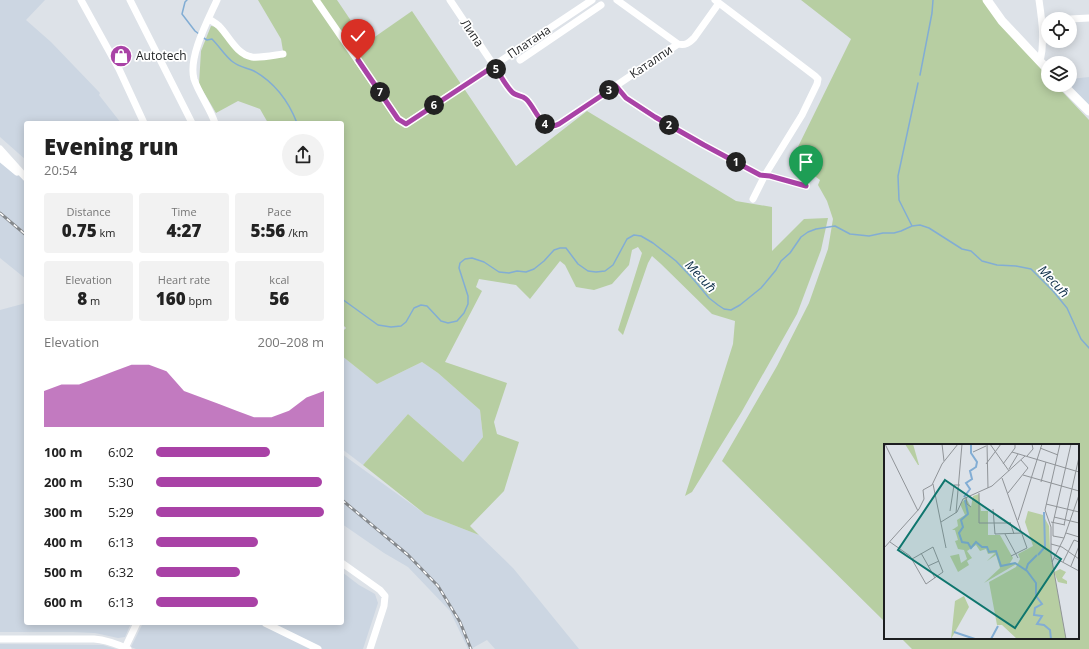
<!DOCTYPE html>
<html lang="en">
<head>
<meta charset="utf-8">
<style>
	:root { --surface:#fff; --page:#f2f2f2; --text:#222; --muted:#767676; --accent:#a942a6 }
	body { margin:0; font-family:"Open Sans",sans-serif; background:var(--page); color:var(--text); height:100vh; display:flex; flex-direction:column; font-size:15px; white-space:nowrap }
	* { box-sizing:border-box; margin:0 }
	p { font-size:13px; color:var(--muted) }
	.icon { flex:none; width:22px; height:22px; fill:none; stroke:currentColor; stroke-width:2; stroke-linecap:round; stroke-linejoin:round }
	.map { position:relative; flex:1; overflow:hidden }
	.sheet { position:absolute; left:24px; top:121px; width:320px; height:504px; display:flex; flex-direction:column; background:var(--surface); border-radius:4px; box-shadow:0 2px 10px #0003 }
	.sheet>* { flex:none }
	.tools { position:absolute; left:1041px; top:12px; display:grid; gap:8px }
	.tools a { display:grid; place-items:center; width:36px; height:36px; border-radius:50%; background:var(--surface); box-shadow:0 2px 10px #0003; font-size:20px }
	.pin { position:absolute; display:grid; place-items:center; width:34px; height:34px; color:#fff; margin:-41px -17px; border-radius:50% 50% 50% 0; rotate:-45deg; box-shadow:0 0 4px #0007 }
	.pin .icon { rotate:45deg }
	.km { position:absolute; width:20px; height:20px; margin:-10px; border-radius:50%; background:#222; color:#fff; font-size:11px; line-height:20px; text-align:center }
	.round { display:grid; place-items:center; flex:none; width:42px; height:42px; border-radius:21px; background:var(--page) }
	.overview { display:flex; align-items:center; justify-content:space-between; height:68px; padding:0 20px }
	h1 { font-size:22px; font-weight:800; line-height:30px }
	.figures { display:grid; grid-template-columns:repeat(3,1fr); gap:6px; height:68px; padding:4px 20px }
	.figures div { display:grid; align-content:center; border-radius:4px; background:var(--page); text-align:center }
	.figures b { font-size:17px; font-weight:800 }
	.figures small { font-size:11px; font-weight:400 }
	.figures p { font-size:11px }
	.chart { height:112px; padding:8px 20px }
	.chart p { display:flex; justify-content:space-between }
	.chart svg { width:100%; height:72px; margin-top:4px; fill:var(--accent); opacity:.7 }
	ul { padding:0 20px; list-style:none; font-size:13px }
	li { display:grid; grid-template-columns:64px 48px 1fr; align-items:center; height:30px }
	li i { height:10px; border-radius:5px; background:var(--accent) }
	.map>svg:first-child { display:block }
	.built { fill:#ccd6e2 }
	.green { fill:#b7cea2 }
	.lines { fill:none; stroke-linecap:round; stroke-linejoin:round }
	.stream { stroke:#82add4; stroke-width:1.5 }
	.minor { stroke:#fff; stroke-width:7 }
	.major { stroke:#fff; stroke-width:9 }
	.rail-casing { stroke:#85898d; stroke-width:3 }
	.rail { stroke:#fff; stroke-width:1.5; stroke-dasharray:4.5; stroke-linecap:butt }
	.route-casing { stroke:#fff; stroke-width:8 }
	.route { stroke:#a942a6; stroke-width:5 }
	.labels { text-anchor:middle; stroke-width:3.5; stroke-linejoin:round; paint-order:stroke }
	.street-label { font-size:12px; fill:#1c1e20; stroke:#fff }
	.poi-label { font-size:12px; fill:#1c1e20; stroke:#fff; text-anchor:start }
	.water-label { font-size:13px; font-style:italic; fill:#0c2d48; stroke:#fff }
	.inset-river { fill:none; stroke:#82add4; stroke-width:2 }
	.inset-road { fill:none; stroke:#909498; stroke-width:1 }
	.view { fill:#0f766e; fill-opacity:0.15; stroke:#0f766e; stroke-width:2 }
	.inset-edge { fill:none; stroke:#1c1e20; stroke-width:2 }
</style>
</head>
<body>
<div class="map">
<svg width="1089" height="649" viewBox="0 0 1089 649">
	<rect width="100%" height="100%" fill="#dde2e8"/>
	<path class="built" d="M0,0H45L26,20L51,42L100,93L99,95L121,123H26V160L0,137Z
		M1089,77V106L1069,85H1070V79Z
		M0,160L26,182V279L0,258Z
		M26,303V623H131L125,637L118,638L95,633L73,632H0V310Z
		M342,356L377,384L422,362L438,373L480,410L483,437L463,462L408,414L363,465L342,449Z
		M342,454L425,514L479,535L513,568L579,649H495L487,640L471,649H468L450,611L408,567L384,553L342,524Z
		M342,572L359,585L375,594L378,603L363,649H136L131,647L143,623H342Z
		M0,644L103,645L116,649H0Z"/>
	<path class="green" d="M258,0H337L366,43L412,11L516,166L587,111L736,201L772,207V251L804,219L828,218L821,250L797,314L741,413L692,492L685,496L733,344L735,321L712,314L661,264L652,256L648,263L623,335L618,330L642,253L638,247L632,250L629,265L612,284L594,290L576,287L565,265L560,261L530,299L516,285L479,279L476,287L482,291L445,362L507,383L494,422L497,434L519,442L504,491L470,526L479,535L425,514L363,465L408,414L463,462L483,437L480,410L438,373L422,362L377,384L342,356V332L346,328L342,324V123H268L260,109L238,101L216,113L199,84L201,51L211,26L217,27L249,59L284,57L281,39Z
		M801,0H985L1036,63L1048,76V85H1056L1089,120V649H912L901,638H1078V445H885V622L722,461L777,366L809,303L828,249L833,219L827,201L818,185L820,180L792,159L851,39Z"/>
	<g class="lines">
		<path class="stream" d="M187,0L185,2L182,14L195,31L199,34
			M202,37L207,40L212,39C219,46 226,57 233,62C239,67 248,68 254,71C275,83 288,100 297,123
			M920,75L932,13L933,0
			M912,226L899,200L898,176L918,83
			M342,299L378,325L391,327L401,326L406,322L414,308L421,305L427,306L441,321L448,323L457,321L464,313L468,304V296L459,268L460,263L465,259L472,258L484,262L499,272L509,273L517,271L526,272L534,269L544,261L554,250L560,248H566L578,264L588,271L596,272L605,271L613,265L627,239L634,235L641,236L653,243L676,261L694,280L709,298L718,305L724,309L731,310L740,305L761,288L776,270L781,261L790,253L801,237L808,232L816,229L835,226L850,234L869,236L883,233H894L901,231L912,226L920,225L929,228L962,249L971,251L982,261L997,265L1016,266L1031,269L1053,291L1067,308L1081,339L1089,348"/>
		<path class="minor" d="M81,0L119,69L144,123
			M130,0L192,123
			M316,0L398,119L406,124L592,0
			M450,0L511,91C515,95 521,95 525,98C536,107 540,133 559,124L678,44C685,46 689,43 694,38L719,3
			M617,0L678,44
			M715,0L815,76L818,79L817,84L802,115L765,175L753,199
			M1039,0C1042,21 1045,41 1040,62
			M209,19C212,21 216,23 219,26C229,36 236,54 252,57C261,58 275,55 283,54
			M1070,19L1089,18
			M520,60L601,5
			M616,86L626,98L655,117L704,145L760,175L770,176L806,186
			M215,123C210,108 199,94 194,79C188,57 208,20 217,0
			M0,149L26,178
			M0,158L17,172
			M342,563L380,590L385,596L384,606L370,649
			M265,623L318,649
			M0,639H94C107,640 117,644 128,649
			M125,648L137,623"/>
		<path class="major" d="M987,0L1002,21L1048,70
			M1063,85L1089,111"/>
		<g class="rail-casing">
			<path id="rail" d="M0,213L26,235
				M342,500L408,555L438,586L460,622L471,649"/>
		</g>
		<use href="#rail" class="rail"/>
	</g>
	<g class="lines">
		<g class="route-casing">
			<path id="route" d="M358,60L398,119L406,124L494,66C500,74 505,85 512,92C515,96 522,95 526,99C536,108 541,133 559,124L616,86L626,98L655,117L704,145L760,175L770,176L806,186"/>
		</g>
		<use href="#route" class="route"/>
	</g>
	<defs>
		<g id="shop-disc" transform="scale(1.15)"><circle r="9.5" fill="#a942a6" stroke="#fff"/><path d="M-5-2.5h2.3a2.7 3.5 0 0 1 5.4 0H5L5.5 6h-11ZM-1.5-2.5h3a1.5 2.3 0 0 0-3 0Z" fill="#fff"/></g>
	</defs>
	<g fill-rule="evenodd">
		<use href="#shop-disc" x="121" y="56"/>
	</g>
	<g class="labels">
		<g class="street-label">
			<text transform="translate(472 33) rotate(56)" y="4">Липа</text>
			<text transform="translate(529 42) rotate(-34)" y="4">Платана</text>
			<text transform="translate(651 62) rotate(-34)" y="4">Каталпи</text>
		</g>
		<g class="poi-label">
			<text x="136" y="60">Autotech</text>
		</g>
		<g class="water-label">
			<text transform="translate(701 276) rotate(47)" y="5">Месић</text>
			<text transform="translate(1054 281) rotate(47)" y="5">Месић</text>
		</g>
	</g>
	<g transform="translate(884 444)">
		<rect width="195" height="195" fill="#dde2e8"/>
		<path d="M21,0H29L35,21H34ZM95,50L97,67H104V91H116L129,114L126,119H134L100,139L116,124L112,111L103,117L111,109L104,110L102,105L96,107L92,101L83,107L88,114L83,117L85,121L74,128L66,112L75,110L77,119L83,115L80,106L74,105L71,97L74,96L71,86H68L74,82L73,76L81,71L76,60L82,54L87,63L89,52ZM144,67L159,71L165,82L166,105L182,195H133L118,181H113L105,138L132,123L136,115L134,110L149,102L141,78ZM176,125L182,128L178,134L183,137V140L174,138L170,128ZM80,152L85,163L67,195L71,157Z" fill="#b7cea2"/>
		<path class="inset-river" d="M80,53L86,45L82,39L88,35L86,27L92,23L93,18L87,9V0M81,56L84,70L77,76L79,83L75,89L78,98L84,99L87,104L92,98L98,103H103L105,108L112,107L117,122L131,119L143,127L152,139V152L158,160L151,164L150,171L158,172L153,180L160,181L166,186L167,195M154,111L161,103L160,68M142,126L144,120L153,111M70,188L91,195M107,195L114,182"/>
		<path class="inset-road" d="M1,0L34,67M58,0L60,17M103,0L104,44M106,0L125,27M176,0L161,66L167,83V111L182,195M156,4L174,11M89,8L102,2M128,8L195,28M143,12L149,5L148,0M102,20L117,0M119,20L131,4V0M125,25L134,10M139,31L195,47M118,34L143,104L127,112M157,38L162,18M49,40L62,104M95,49V79H126M124,49L144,24L137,16M82,53L83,60L87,63M162,60L195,68M109,65L111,90L138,89M66,67L70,41H76M72,69L78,0M170,73L195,79M134,76L158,0M57,78L73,68L79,55L108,42L141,12M126,78L130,90M167,78L181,81M180,81L195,13M182,89L195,93M121,90L134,114M180,94L169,92V79L187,0M6,98L26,112L42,140L59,128L49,103L28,115M167,100L178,103L195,115M0,104L35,65L40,55L39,46L48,41L58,20L74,0M37,109L51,134M171,114L195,127M168,118L180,94L195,51M179,118L190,96L195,98M44,122L55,117M187,122L195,102"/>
		<path class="view" d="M61,36L177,115L131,184L14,106Z"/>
		<rect width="195" height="195" class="inset-edge"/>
	</g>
</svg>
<div class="tools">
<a><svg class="icon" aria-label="locate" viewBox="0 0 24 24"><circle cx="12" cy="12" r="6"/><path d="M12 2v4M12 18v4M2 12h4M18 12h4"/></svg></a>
<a><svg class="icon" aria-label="layers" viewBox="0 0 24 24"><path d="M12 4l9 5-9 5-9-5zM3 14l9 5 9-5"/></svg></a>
</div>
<div class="pin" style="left:806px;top:186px;background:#1e9e55"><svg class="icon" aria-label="arrive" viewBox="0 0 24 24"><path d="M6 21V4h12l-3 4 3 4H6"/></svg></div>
<div class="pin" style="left:358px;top:60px;background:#d93025"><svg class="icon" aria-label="check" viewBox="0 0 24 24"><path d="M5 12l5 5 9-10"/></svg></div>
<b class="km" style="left:736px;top:162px">1</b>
<b class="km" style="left:669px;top:125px">2</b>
<b class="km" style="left:609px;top:90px">3</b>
<b class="km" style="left:545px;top:124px">4</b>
<b class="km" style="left:496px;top:69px">5</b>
<b class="km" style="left:434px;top:105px">6</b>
<b class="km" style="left:380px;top:92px">7</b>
<section class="sheet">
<div class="overview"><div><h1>Evening run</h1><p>20:54</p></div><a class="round"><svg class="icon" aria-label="share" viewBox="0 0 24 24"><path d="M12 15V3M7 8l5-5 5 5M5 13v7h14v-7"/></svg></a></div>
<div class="figures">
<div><p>Distance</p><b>0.75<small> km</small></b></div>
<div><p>Time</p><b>4:27</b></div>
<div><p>Pace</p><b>5:56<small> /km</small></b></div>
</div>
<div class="figures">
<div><p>Elevation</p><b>8<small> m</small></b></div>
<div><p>Heart rate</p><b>160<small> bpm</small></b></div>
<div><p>kcal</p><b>56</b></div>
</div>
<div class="chart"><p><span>Elevation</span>200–208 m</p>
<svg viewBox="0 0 160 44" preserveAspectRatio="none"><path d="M0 44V22L10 18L20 18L30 14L40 10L50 6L60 6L70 10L80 22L90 26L100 30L110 34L120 38L130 38L140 34L150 26L160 22V44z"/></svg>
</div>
<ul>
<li><b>100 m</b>6:02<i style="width:68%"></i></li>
<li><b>200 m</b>5:30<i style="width:99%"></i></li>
<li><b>300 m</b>5:29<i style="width:100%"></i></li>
<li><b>400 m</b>6:13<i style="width:61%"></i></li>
<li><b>500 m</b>6:32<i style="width:50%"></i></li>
<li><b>600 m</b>6:13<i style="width:61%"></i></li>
</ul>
</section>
</div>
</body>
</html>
